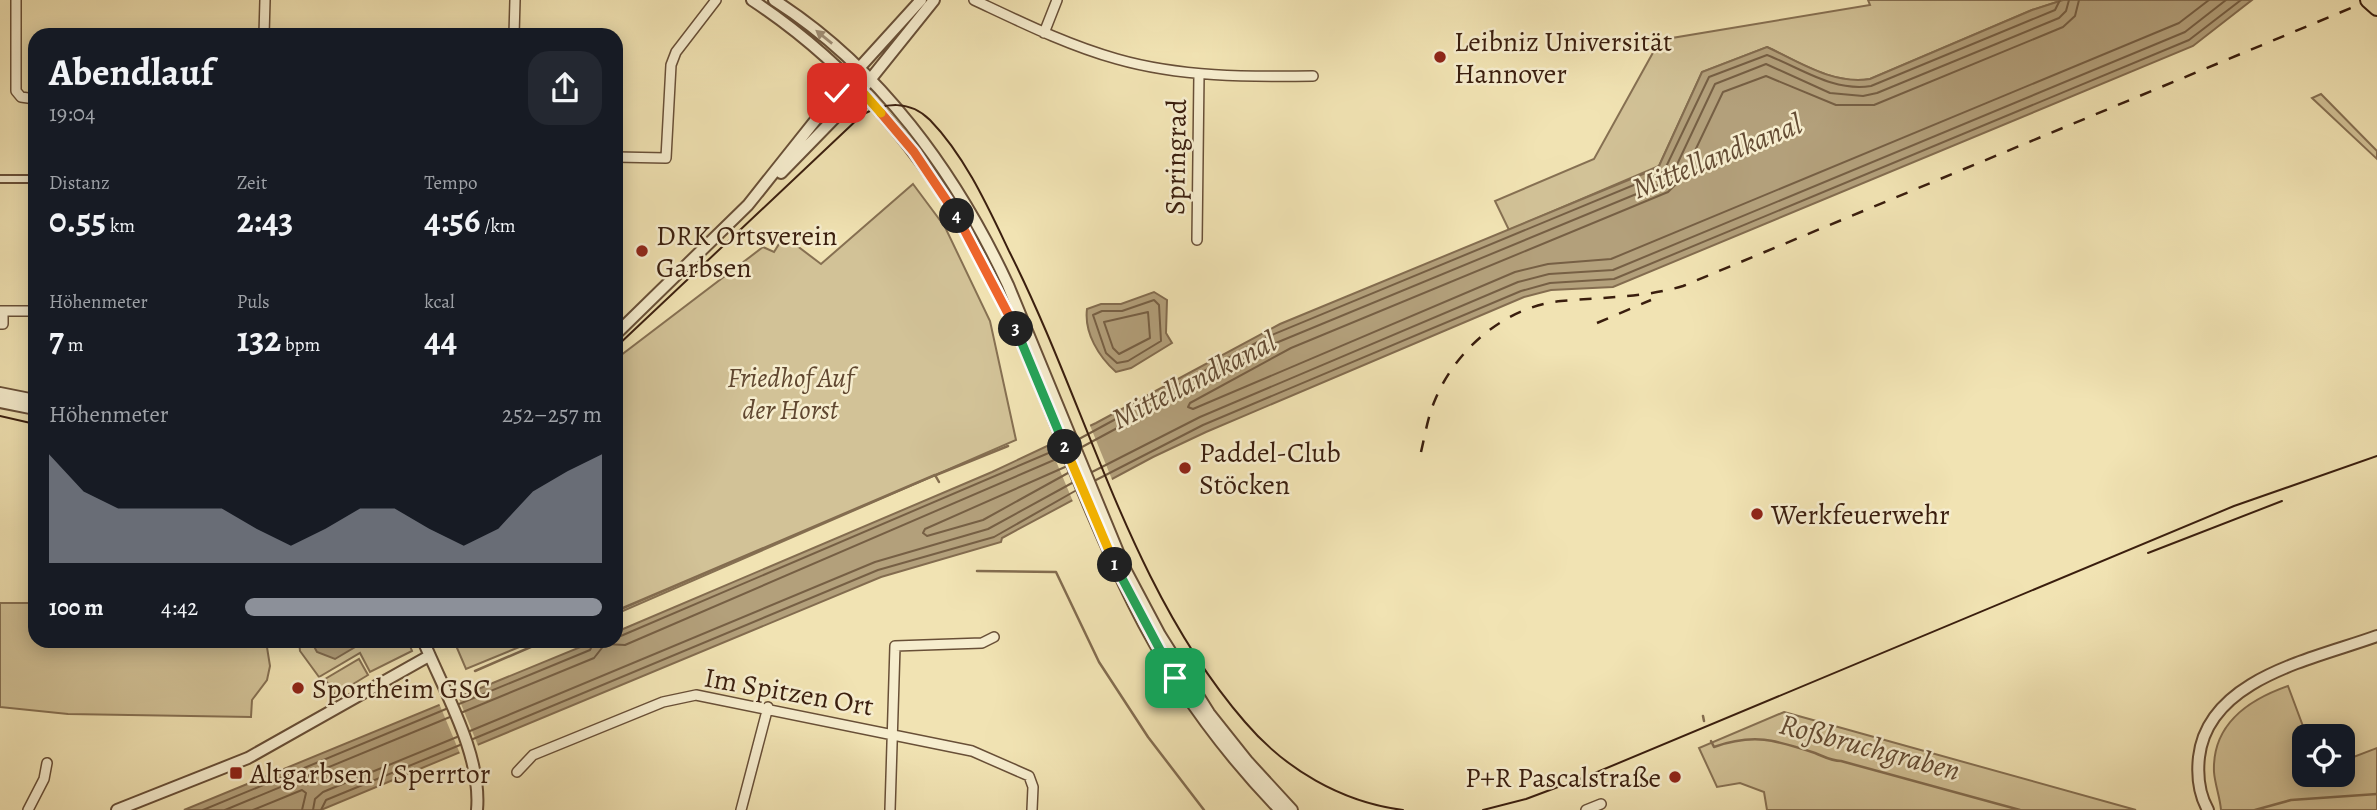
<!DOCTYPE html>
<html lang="de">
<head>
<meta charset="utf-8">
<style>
	:root { --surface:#171b24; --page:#242831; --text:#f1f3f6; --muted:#9ea1a6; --accent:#8c9099 }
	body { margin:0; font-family:Alegreya,serif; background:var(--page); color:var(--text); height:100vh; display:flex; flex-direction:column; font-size:26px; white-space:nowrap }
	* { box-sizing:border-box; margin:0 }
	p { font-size:23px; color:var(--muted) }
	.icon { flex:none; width:38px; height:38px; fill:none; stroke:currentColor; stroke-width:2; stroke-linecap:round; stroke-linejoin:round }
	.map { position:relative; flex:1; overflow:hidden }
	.sheet { position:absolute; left:28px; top:28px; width:595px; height:620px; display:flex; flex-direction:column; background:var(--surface); border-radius:21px; box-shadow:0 4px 18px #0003 }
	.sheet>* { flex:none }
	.fabs { position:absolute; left:2292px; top:724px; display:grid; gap:14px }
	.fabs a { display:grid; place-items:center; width:63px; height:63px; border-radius:14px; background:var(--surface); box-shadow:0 4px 18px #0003; font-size:35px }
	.pin { position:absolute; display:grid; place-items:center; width:60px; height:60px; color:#fff; margin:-30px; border-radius:14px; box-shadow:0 4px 10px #0006 }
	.km { position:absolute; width:35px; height:35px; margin:-18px; border-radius:50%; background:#222; color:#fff; font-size:19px; line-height:35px; text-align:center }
	.round { display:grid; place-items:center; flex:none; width:74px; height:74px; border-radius:21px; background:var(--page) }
	.overview { display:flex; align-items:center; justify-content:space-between; height:119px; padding:0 21px }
	h1 { font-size:38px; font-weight:600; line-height:52px }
	.figures { display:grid; grid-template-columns:repeat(3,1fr); gap:10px; height:119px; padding:7px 21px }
	.figures div { display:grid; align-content:center }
	.figures b { font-size:35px; font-weight:600 }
	.figures small { font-size:19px; font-weight:400 }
	.figures p { font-size:19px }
	.chart { height:196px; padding:14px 21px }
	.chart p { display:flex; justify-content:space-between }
	.chart svg { width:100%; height:126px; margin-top:7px; fill:var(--accent); opacity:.7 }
	ul { padding:0 21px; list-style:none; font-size:23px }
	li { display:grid; grid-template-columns:112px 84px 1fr; align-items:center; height:52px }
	li i { height:18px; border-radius:9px; background:var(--accent) }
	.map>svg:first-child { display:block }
	.green { fill:#d2c297; stroke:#867052; stroke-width:2 }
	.water { fill:#b3a07b; stroke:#836c4f; stroke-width:2 }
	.pier { fill:#f1e3b3 }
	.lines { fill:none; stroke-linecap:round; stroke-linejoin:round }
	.shore { stroke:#765f44; stroke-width:2 }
	.stream { stroke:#836c4f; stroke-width:2.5 }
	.pedestrian-casing { stroke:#684f37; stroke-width:10 }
	.minor-casing { stroke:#684f37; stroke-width:12 }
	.tertiary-casing { stroke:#684f37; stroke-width:14 }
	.trunk-casing { stroke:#3a1e0e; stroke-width:18 }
	.pedestrian { stroke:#f6edce; stroke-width:6 }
	.minor { stroke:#f6edce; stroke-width:9 }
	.tertiary { stroke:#f6edce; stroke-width:10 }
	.trunk { stroke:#f1e3b3; stroke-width:14 }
	.tram { stroke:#3a1e0e; stroke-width:2 }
	.rail { stroke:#3a1e0e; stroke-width:2.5; stroke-dasharray:12 12; stroke-linecap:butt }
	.oneway { fill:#a19078 }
	.split-1-casing { stroke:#fff; stroke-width:14 }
	.split-2-casing { stroke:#fff; stroke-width:14 }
	.split-3-casing { stroke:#fff; stroke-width:14 }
	.split-4-casing { stroke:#fff; stroke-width:14 }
	.split-5-casing { stroke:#fff; stroke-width:14 }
	.split-6-casing { stroke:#fff; stroke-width:14 }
	.split-1 { stroke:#22a559; stroke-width:9 }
	.split-2 { stroke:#f5b400; stroke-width:9 }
	.split-3 { stroke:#22a559; stroke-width:9 }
	.split-4 { stroke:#f0652b; stroke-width:9 }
	.split-5 { stroke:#f0652b; stroke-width:9 }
	.split-6 { stroke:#f5b400; stroke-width:9 }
	.poi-dot { fill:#8f2418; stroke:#f6edce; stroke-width:2.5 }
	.labels { text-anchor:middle; stroke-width:5; stroke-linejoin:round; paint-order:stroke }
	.poi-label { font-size:28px; fill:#3a1e0e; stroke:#f6edce; text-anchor:start }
	.street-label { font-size:28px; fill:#3a1e0e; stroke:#f6edce }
	.park-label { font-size:28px; font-style:italic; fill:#604730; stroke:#f6edce }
	.water-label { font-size:30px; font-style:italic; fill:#644c34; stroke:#f6edce }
</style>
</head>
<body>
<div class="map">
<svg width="2377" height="810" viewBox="0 0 2377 810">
	<rect width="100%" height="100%" fill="#f1e3b3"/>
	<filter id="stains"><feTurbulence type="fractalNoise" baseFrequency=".00286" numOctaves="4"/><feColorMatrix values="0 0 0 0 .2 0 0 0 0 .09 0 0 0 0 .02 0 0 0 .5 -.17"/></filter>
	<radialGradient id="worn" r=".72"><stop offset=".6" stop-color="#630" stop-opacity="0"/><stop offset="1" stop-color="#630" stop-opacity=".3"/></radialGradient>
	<path class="green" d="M1868,0H2063L2032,10L1870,79C1833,85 1799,62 1767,47L1702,72L1659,166L1509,230L1495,201L1594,159L1660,40L1870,5Z
		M2321,94L2377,151V159L2312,98Z
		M913,184L945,227L990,321L1016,440L616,614V359L763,247L774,252L784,236L821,264Z
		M0,603H35V640L266,641L270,666L267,680L252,700L251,717L68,714L0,707Z
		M299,641H408L412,651L370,672L360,653L319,677L300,651Z
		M454,641H534L466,669Z
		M359,659L368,675L335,695L325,679Z
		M2288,686L2307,737L2305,775H2343V761L2377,748V810H2221C2220,797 2215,785 2214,772C2212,724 2248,700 2288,686Z
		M1784,712L1831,725L2136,810H1767L1764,792L1740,783L1717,787L1699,748Z"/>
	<path class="water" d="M2063,0H2252L2193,46L1613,287L1551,290L1524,297L1206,432L1153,457L1002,538L1001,542L881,577L321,810H184L595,641L616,640V632L992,472L1096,423L1280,324L1655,169L1659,166L1702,72L1767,47C1799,62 1833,85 1870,79L2032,10Z
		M1154,292L1167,300L1166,333L1172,343L1131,368L1116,372C1099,357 1084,333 1087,309L1101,304H1121Z
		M311,641V640L373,641V644L357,646L335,659L317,652Z"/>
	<path class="pier" d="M1089,423L1113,482L1074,504L1048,442Z
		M457,694L479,748L461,756L438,701Z"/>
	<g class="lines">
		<path class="shore" d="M2079,0L2075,16L2063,27L1874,105H1836L1766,76L1723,92L1682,178L1668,192L1291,348L1190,403L1188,407L1193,409L1515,272L1548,264L1611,259L2179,23L2209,0
			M1154,300L1159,305L1161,341L1128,361L1117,363L1106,353L1093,315L1102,311H1122Z
			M1148,312L1150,338L1119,354L1113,348L1104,322Z
			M1079,439L1267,337L1658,175L1665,169L1709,77L1767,55C1801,68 1833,92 1871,86L2055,10L2060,0
			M1082,447L1271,345L1663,183L1673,173L1715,84L1766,64L1830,93L1863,96L1877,93L2059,18L2066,11L2069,0
			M1065,467L925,529L923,533L927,536L983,520L1068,473
			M1092,472L1200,417L1518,282L1549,274L1613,270L2185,32L2226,0
			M1096,480L1203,425L1521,291L1550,283L1614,279L2189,40L2241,0
			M616,638L1058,449
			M459,704L590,650L595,640
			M463,712L594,658L605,644L625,645L1061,457
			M470,731L875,562L988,529L1072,483
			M473,739L878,570L994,537L1075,491
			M203,810L446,709
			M225,810L450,717
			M253,810L302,790L306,793L302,810
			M313,810L315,799L323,792L457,737
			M321,810L326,800L460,745"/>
		<path class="stream" d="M936,475L1008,446
			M977,571L1056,572L1099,662L1148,737L1204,810
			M616,611L935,475L939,482
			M475,671L547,640
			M1703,716L1704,721
			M1711,741L1714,747C1754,733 1775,740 1815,753C1825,757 1831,761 1841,761L2020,810
			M2255,810L2291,800L2377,794"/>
		<g class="pedestrian-casing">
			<path id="pedestrian" d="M0,179H35"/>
		</g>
		<g class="minor-casing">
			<path id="minor" d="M16,0V91L21,97L35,99
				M974,0C1021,22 1067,45 1117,59C1180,77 1248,77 1313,76
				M1044,33L1057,0
				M264,35L265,0
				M514,35L515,0
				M616,157L666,158L671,65L676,52L716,0
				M1197,240L1199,74
				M0,311H35
				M0,324H3V311
				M517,772L533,755L663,702L696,695L972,751L1029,776L1033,787L1032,810
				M28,810L44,779L47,763
				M741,810L768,707
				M890,810L895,646L982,643L994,637
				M1586,810L1601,804"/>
		</g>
		<g class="tertiary-casing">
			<path id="tertiary" d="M752,0C875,81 960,200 1019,335C1057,424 1090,516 1133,603C1171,680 1221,749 1280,810
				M774,0C879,67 956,173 1008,285L1125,569L1160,635L1209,713L1248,762L1292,810
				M781,173L861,91L934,0
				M616,334L748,205L841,88L921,0
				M0,393L35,400
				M0,402L35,409
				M423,640C444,691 482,755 477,810
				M117,810L248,758L429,656
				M2208,810C2199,794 2197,775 2199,757C2208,678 2314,659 2377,636"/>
		</g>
		<g class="trunk-casing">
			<path id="trunk" d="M2368,0L2377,8"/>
		</g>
		<use href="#pedestrian" class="pedestrian"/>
		<use href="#minor" class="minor"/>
		<use href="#tertiary" class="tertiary"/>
		<use href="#trunk" class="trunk"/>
		<path class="tram" d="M616,347L862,115C885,102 910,100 930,120C965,156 988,207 1009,251C1088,407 1129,588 1245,722C1285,769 1341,802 1403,810
			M0,416L35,424
			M2148,553L2282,501
			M1483,810L1526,799L1590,775L2234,506L2377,456"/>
		<path class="rail" d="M1597,323L1651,300
			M1421,452C1425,435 1428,416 1435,400C1456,349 1505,307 1561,301C1603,297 1643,298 1683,286L2351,8"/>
	</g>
	<defs><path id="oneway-solid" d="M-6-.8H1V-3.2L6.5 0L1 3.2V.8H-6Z" transform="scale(1.75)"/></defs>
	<use class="oneway" href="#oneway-solid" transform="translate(824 37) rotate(-141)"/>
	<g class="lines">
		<g class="split-1-casing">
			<path id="split-1" d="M1115,565L1175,678"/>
		</g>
		<g class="split-2-casing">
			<path id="split-2" d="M1065,447L1115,565"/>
		</g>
		<g class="split-3-casing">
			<path id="split-3" d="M1016,329L1065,447"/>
		</g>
		<g class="split-4-casing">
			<path id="split-4" d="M957,216L1016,329"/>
		</g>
		<g class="split-5-casing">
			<path id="split-5" d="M881,113L914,152L957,216"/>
		</g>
		<g class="split-6-casing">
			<path id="split-6" d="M837,93L851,79L881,113"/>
		</g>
		<use href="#split-1" class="split-1"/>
		<use href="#split-2" class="split-2"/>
		<use href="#split-3" class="split-3"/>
		<use href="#split-4" class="split-4"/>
		<use href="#split-5" class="split-5"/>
		<use href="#split-6" class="split-6"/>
	</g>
	<g class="poi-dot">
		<circle cx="1440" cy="57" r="7"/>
		<circle cx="642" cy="251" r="7"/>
		<circle cx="1185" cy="468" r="7"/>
		<circle cx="1757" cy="514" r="7"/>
		<circle cx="298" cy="688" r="7"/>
		<rect x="229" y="766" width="14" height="14" rx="3.5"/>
		<circle cx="1675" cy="777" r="7"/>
	</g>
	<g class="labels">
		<g class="poi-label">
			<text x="1454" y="51">Leibniz Universität<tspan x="1454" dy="32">Hannover</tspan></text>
			<text x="656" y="245">DRK Ortsverein<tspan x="656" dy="32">Garbsen</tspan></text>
			<text x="1199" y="462">Paddel-Club<tspan x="1199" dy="32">Stöcken</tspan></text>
			<text x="1771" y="524">Werkfeuerwehr</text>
			<text x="312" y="698">Sportheim GSC</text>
			<text x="250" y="783">Altgarbsen / Sperrtor</text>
			<text x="1661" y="787" text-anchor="end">P+R Pascalstraße</text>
		</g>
		<g class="street-label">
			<text transform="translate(1175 157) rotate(-89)" y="10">Springrad</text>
			<text transform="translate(789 691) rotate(10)" y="10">Im Spitzen Ort</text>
		</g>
		<g class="park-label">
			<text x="790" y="387">Friedhof Auf<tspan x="790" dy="32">der Horst</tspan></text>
		</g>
		<g class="water-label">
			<text transform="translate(1717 156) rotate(-22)" y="10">Mittellandkanal</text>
			<text transform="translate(1194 380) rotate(-27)" y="10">Mittellandkanal</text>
			<text transform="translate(1870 747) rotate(15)" y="10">Roßbruchgraben</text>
		</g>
	</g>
	<rect width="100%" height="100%" filter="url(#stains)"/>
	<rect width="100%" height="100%" fill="url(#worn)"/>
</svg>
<div class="fabs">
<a><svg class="icon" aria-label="locate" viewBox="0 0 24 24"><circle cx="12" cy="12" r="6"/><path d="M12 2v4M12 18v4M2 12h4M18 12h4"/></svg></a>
</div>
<div class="pin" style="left:1175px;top:678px;background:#1e9e55"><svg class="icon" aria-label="arrive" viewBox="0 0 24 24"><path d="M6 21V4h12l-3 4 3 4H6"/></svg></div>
<div class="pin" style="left:837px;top:93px;background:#d93025"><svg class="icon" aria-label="check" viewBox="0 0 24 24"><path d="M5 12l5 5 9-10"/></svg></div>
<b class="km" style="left:1115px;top:565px">1</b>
<b class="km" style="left:1065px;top:447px">2</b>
<b class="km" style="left:1016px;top:329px">3</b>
<b class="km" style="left:957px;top:216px">4</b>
<section class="sheet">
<div class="overview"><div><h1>Abendlauf</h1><p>19:04</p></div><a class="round"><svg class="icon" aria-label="share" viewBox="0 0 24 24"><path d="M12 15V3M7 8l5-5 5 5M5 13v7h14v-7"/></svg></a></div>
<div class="figures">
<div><p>Distanz</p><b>0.55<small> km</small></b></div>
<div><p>Zeit</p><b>2:43</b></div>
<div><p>Tempo</p><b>4:56<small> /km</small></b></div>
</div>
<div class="figures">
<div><p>Höhenmeter</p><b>7<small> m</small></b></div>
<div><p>Puls</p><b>132<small> bpm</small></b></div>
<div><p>kcal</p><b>44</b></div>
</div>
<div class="chart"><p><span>Höhenmeter</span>252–257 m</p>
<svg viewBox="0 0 160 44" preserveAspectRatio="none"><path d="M0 44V6L10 19L20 25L30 25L40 25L50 25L60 32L70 38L80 32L90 25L100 25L110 32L120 38L130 32L140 19L150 12L160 6V44z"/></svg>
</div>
<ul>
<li><b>100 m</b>4:42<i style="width:100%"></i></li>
</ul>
</section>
</div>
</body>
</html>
